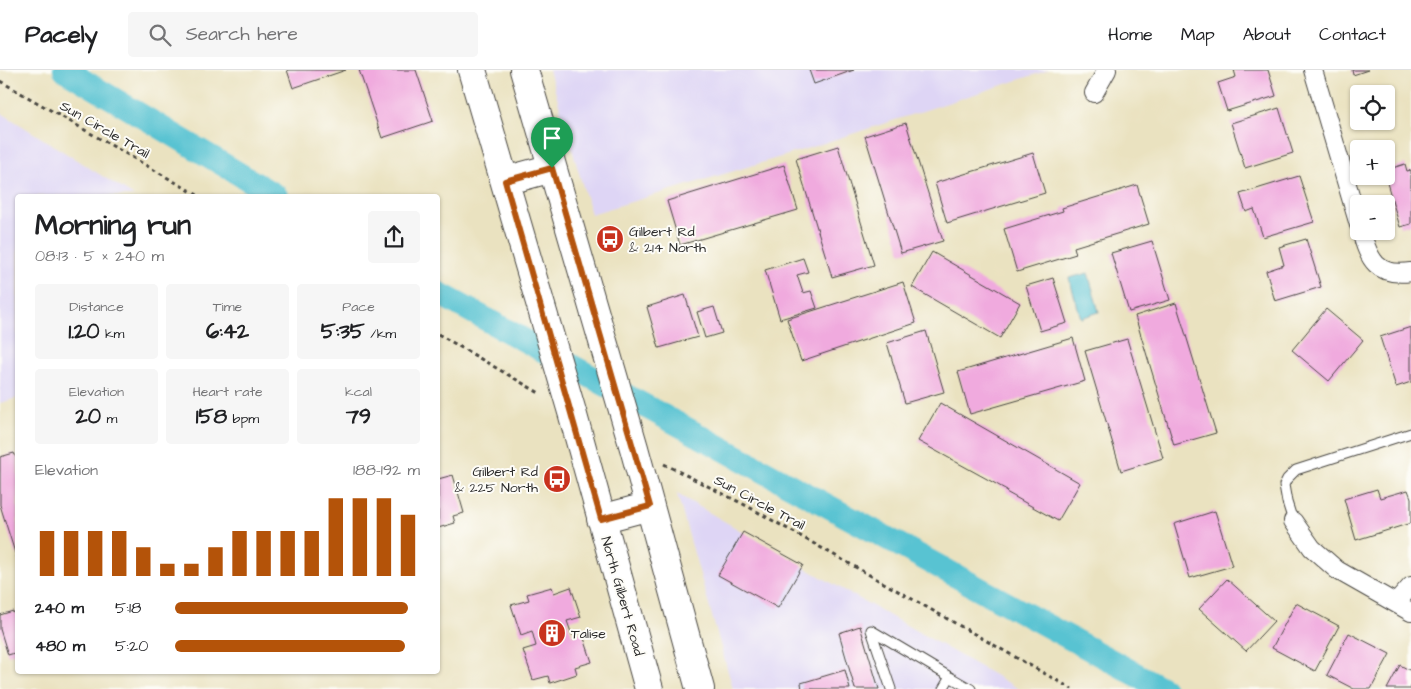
<!DOCTYPE html>
<html lang="en">
<head>
<meta charset="utf-8">
<style>
	:root { --surface:#fff; --page:#f6f6f6; --text:#202124; --muted:#757577; --line:#e0e0e0; --accent:#b45309 }
	body { margin:0; font-family:"Architects Daughter",sans-serif; background:var(--page); color:var(--text); height:100vh; display:flex; flex-direction:column; font-size:19px; white-space:nowrap }
	* { box-sizing:border-box; margin:0 }
	p { font-size:16px; color:var(--muted) }
	.icon { flex:none; width:28px; height:28px; fill:none; stroke:currentColor; stroke-width:2; stroke-linecap:round; stroke-linejoin:round }
	.map { position:relative; flex:1; overflow:hidden }
	.panel { position:absolute; left:15px; top:124px; width:425px; height:480px; display:flex; flex-direction:column; background:var(--surface); border-radius:5px; box-shadow:0 1px 4px #0004 }
	.panel>* { flex:none }
	.controls { position:absolute; left:1350px; top:15px; display:grid; gap:10px }
	.controls a { display:grid; place-items:center; width:45px; height:45px; border-radius:5px; background:var(--surface); box-shadow:0 1px 4px #0004; font-size:25px }
	.pin { position:absolute; display:grid; place-items:center; width:42px; height:42px; color:#fff; margin:-51px -21px; border-radius:50% 50% 50% 0; rotate:-45deg; box-shadow:0 0 5px #0007 }
	.pin .icon { rotate:45deg }
	.round { display:grid; place-items:center; flex:none; width:52px; height:52px; border-radius:5px; background:var(--page) }
	.overview { display:flex; align-items:center; justify-content:space-between; height:85px; padding:0 20px }
	h1 { font-size:28px; font-weight:700; line-height:38px }
	.figures { display:grid; grid-template-columns:repeat(3,1fr); gap:8px; height:85px; padding:5px 20px }
	.figures div { display:grid; align-content:center; border-radius:5px; background:var(--page); text-align:center }
	.figures b { font-size:21px; font-weight:700 }
	.figures small { font-size:14px; font-weight:400 }
	.figures p { font-size:14px }
	.chart { height:140px; padding:10px 20px }
	.chart p { display:flex; justify-content:space-between }
	.chart svg { width:100%; height:90px; margin-top:5px; stroke:var(--accent); stroke-width:6 }
	ul { padding:0 20px; list-style:none; font-size:16px }
	li { display:grid; grid-template-columns:80px 60px 1fr; align-items:center; height:38px }
	li i { height:12px; border-radius:6px; background:var(--accent) }
	header { display:flex; align-items:center; gap:30px; box-sizing:border-box; height:70px; padding:0 25px; background:var(--surface); border-bottom:1px solid var(--line) }
	header strong { font-size:24px }
	nav { display:flex; gap:28px; margin-inline-start:auto; font-size:18px }
	.search { width:350px; height:45px; background:var(--page); display:flex; align-items:center; gap:12px; box-sizing:border-box; padding:0 18px; border-radius:5px; color:var(--muted); font-size:19px }
	.map>svg:first-child { display:block }
	.built { fill:#ded5f5 }
	.water { fill:#58c3d2; stroke:#42777e }
	.lines { fill:none; stroke-linecap:round; stroke-linejoin:round }
	.canal { stroke:#58c3d2; stroke-width:24 }
	.building { fill:#f0aade }
	.lane-casing { stroke:#484641; stroke-width:11 }
	.street-casing { stroke:#484641; stroke-width:20 }
	.primary-casing { stroke:#484641; stroke-width:30 }
	.path { stroke:#484641; stroke-width:3; stroke-dasharray:4 4; stroke-linecap:butt }
	.lane { stroke:#fff; stroke-width:9 }
	.street { stroke:#fff; stroke-width:18 }
	.primary { stroke:#fff; stroke-width:28 }
	.route-casing { stroke:#fff; stroke-width:10 }
	.route { stroke:#b45309; stroke-width:6 }
	.labels { text-anchor:middle; stroke-width:4; stroke-linejoin:round; paint-order:stroke }
	.street-label { font-size:14px; fill:#2b2b2b; stroke:#fdfcf7 }
	.poi-label { font-size:14px; fill:#2b2b2b; stroke:#fdfcf7; text-anchor:start }
</style>
</head>
<body>
<header>
<strong>Pacely</strong>
<div class="search"><svg class="icon" aria-label="search" viewBox="0 0 24 24"><circle cx="10" cy="10" r="6"/><path d="M15 15l6 6"/></svg>Search here</div>
<nav><a>Home</a><a>Map</a><a>About</a><a>Contact</a></nav>
</header>
<div class="map">
<svg width="1411" height="619" viewBox="0 0 1411 619">
	<rect width="100%" height="100%" fill="#fdfcf7"/>
	<filter id="ink" filterUnits="userSpaceOnUse"><feTurbulence type="fractalNoise" baseFrequency=".02" numOctaves="2"/><feDisplacementMap in="SourceGraphic" scale="10" xChannelSelector="R" yChannelSelector="G"/><feConvolveMatrix kernelMatrix="1 2 1 2 8 2 1 2 1" color-interpolation-filters="sRGB"/></filter>
	<filter id="wash" filterUnits="userSpaceOnUse"><feTurbulence type="fractalNoise" baseFrequency=".0096" numOctaves="4" result="noise"/><feDisplacementMap in="SourceGraphic" scale="20" xChannelSelector="R" yChannelSelector="G"/><feGaussianBlur stdDeviation="1.12" result="paint"/><feColorMatrix in="noise" values="0 0 0 0 0 0 0 0 0 0 0 0 0 0 0 0 0 1.4 0 .05"/><feComposite in="paint" operator="in"/></filter>
	<g filter="url(#wash)">
		<rect width="100%" height="100%" fill="#eae2c0"/>
		<path class="built" d="M549,0H1049L784,86L591,144Z
			M0,42L134,126H18L17,328L0,333Z
			M677,424L821,507L1019,619H733Z"/>
		<path class="water" d="M1088,203L1099,242L1081,248L1069,208Z"/>
		<g class="lines">
			<path class="canal" d="M65,0L276,126
				M438,223L1163,619"/>
		</g>
		<g id="blocks">
			<path class="building" d="M287,0H346L293,18Z
				M359,0H416L433,51L382,68Z
				M809,0H854L814,14Z
				M1234,0H1268L1276,26L1227,41L1218,13L1236,7Z
				M1352,0H1368L1353,5Z
				M1279,38L1293,83L1245,98L1231,53Z
				M906,53L943,171L901,183L865,66Z
				M838,76L874,195L832,207L796,89Z
				M1033,83L1045,123L947,153L935,113Z
				M1405,94L1407,101L1411,100V154L1400,157L1385,106H1386V100Z
				M784,95L798,140L680,175L667,131Z
				M1299,106L1314,152L1263,167L1254,139L1246,142L1240,124Z
				M1137,115L1149,154L1074,177L1076,184L1017,202L1004,159L1063,141L1062,138Z
				M1306,169L1321,217L1275,231L1266,201L1284,195L1279,177Z
				M1152,171L1170,230L1129,242L1111,183Z
				M932,182L1020,233L1000,268L912,217Z
				M803,188L808,202L797,205L803,223L811,221L817,238L780,249L765,200Z
				M1053,208L1067,253L1040,261L1026,216Z
				M903,212L916,253L801,291L787,249Z
				M685,225L698,267L659,278L647,237Z
				M1176,233L1216,363L1174,375L1135,246Z
				M714,237L722,263L705,268L697,242Z
				M1326,239L1363,270L1329,311L1292,280Z
				M1411,257V312L1396,317L1380,267Z
				M926,261L944,322L905,333L887,273Z
				M1073,268L1085,311L970,344L958,302Z
				M1127,269L1163,388L1121,401L1085,281Z
				M940,333L1080,413L1058,451L1006,422L1007,420L918,371Z
				M14,383L16,387L18,386L17,489L0,435V387Z
				M453,405L464,443L453,446L455,453L438,458V409Z
				M1377,419L1380,428L1408,420L1411,428V453L1356,470L1344,429Z
				M1215,441L1232,496L1190,508L1174,454Z
				M743,462L803,495L778,538L718,505Z
				M1227,509L1274,551L1246,581L1199,539Z
				M552,517L554,523L571,517L581,547L567,551L572,565L582,562L592,592L575,597L577,604L550,613L548,606L533,610L523,580L536,576L532,561L521,565L511,535L529,530L527,524Z
				M1296,533L1339,556L1315,601L1272,578Z
				M13,541V543L18,542V582L8,585L0,559V545Z
				M860,556L879,619H855L839,563Z
				M1349,563L1390,584L1371,619H1354L1327,605Z
				M1400,595L1411,601V619H1387Z
				M845,600L850,619H802L801,613Z"/>
		</g>
	</g>
	<g filter="url(#ink)">
		<use href="#blocks" fill-opacity="0" stroke="#484641" stroke-width="1"/>
		<g class="lines">
			<g class="lane-casing">
				<path id="lane" d="M1293,451L1287,432L1284,415L1287,409L1296,400L1411,363
					M891,619L871,560L950,607
					M943,619L950,607L971,619"/>
			</g>
			<g class="street-casing">
				<path id="street" d="M1313,0L1359,155
					M1094,23L1107,0
					M1361,161C1369,190 1377,207 1411,202
					M1293,451L1312,478L1337,500L1411,542
					M1396,533L1411,516"/>
			</g>
			<g class="primary-casing">
				<path id="primary" d="M472,0L572,342L649,619
					M524,0L634,378L700,619
					M505,111L552,98
					M601,449L650,436"/>
			</g>
			<path class="path" d="M0,11L199,126
				M438,264L541,324
				M664,394L747,436L1072,619"/>
			<use href="#lane" class="lane"/>
			<use href="#street" class="street"/>
			<use href="#primary" class="primary"/>
		</g>
	</g>
	<g class="lines" filter="url(#ink)">
		<g class="route-casing">
			<path id="route" d="M552,98L650,436L601,449L505,111Z"/>
		</g>
		<use href="#route" class="route"/>
	</g>
	<defs>
		<g id="bus-disc" transform="scale(1.4375)"><circle r="9.5" fill="#c8321e" stroke="#fdfcf7"/><path d="M-5-6H5V4H4V6H2V4H-2V6H-4V4H-5ZM-3.5-4V0h7V-4ZM-3.5 1.2v1.5H-2V1.2ZM2 1.2v1.5H3.5V1.2Z" fill="#fff"/></g>
		<g id="building-disc" transform="scale(1.4375)"><circle r="9.5" fill="#c8321e" stroke="#fdfcf7"/><path d="M-4-6H4V6H1V3H-1V6H-4ZM-2.5-4.3h1.7v1.8h-1.7ZM.8-4.3h1.7v1.8H.8ZM-2.5-1h1.7V.8h-1.7ZM.8-1h1.7V.8H.8Z" fill="#fff"/></g>
	</defs>
	<g fill-rule="evenodd">
		<use href="#bus-disc" x="610" y="169"/>
		<use href="#bus-disc" x="557" y="409"/>
		<use href="#building-disc" x="552" y="563"/>
	</g>
	<g class="labels">
		<g class="street-label">
			<text transform="translate(105 59) rotate(30)" y="5">Sun Circle Trail</text>
			<text transform="translate(760 432) rotate(28)" y="5">Sun Circle Trail</text>
			<text transform="translate(623 526) rotate(74)" y="5">North Gilbert Road</text>
		</g>
		<g class="poi-label">
			<text x="629" y="166">Gilbert Rd<tspan x="629" dy="16">&amp; 214 North</tspan></text>
			<text x="538" y="406" text-anchor="end">Gilbert Rd<tspan x="538" dy="16">&amp; 225 North</tspan></text>
			<text x="571" y="568">Talise</text>
		</g>
	</g>
</svg>
<div class="controls">
<a><svg class="icon" aria-label="locate" viewBox="0 0 24 24"><circle cx="12" cy="12" r="6"/><path d="M12 2v4M12 18v4M2 12h4M18 12h4"/></svg></a>
<a>+</a>
<a>−</a>
</div>
<div class="pin" style="left:552px;top:98px;background:#1e9e55"><svg class="icon" aria-label="arrive" viewBox="0 0 24 24"><path d="M6 21V4h12l-3 4 3 4H6"/></svg></div>
<section class="panel">
<div class="overview"><div><h1>Morning run</h1><p>08:13 · 5 × 240 m</p></div><a class="round"><svg class="icon" aria-label="share" viewBox="0 0 24 24"><path d="M12 15V3M7 8l5-5 5 5M5 13v7h14v-7"/></svg></a></div>
<div class="figures">
<div><p>Distance</p><b>1.20<small> km</small></b></div>
<div><p>Time</p><b>6:42</b></div>
<div><p>Pace</p><b>5:35<small> /km</small></b></div>
</div>
<div class="figures">
<div><p>Elevation</p><b>20<small> m</small></b></div>
<div><p>Heart rate</p><b>158<small> bpm</small></b></div>
<div><p>kcal</p><b>79</b></div>
</div>
<div class="chart"><p><span>Elevation</span>188–192 m</p>
<svg viewBox="0 0 160 44" preserveAspectRatio="none"><path d="M5 44V22M15 44V22M25 44V22M35 44V22M45 44V30M55 44V38M65 44V38M75 44V30M85 44V22M95 44V22M105 44V22M115 44V22M125 44V6M135 44V6M145 44V6M155 44V14"/></svg>
</div>
<ul>
<li><b>240 m</b>5:18<i style="width:95%"></i></li>
<li><b>480 m</b>5:20<i style="width:94%"></i></li>
</ul>
</section>
</div>
</body>
</html>
